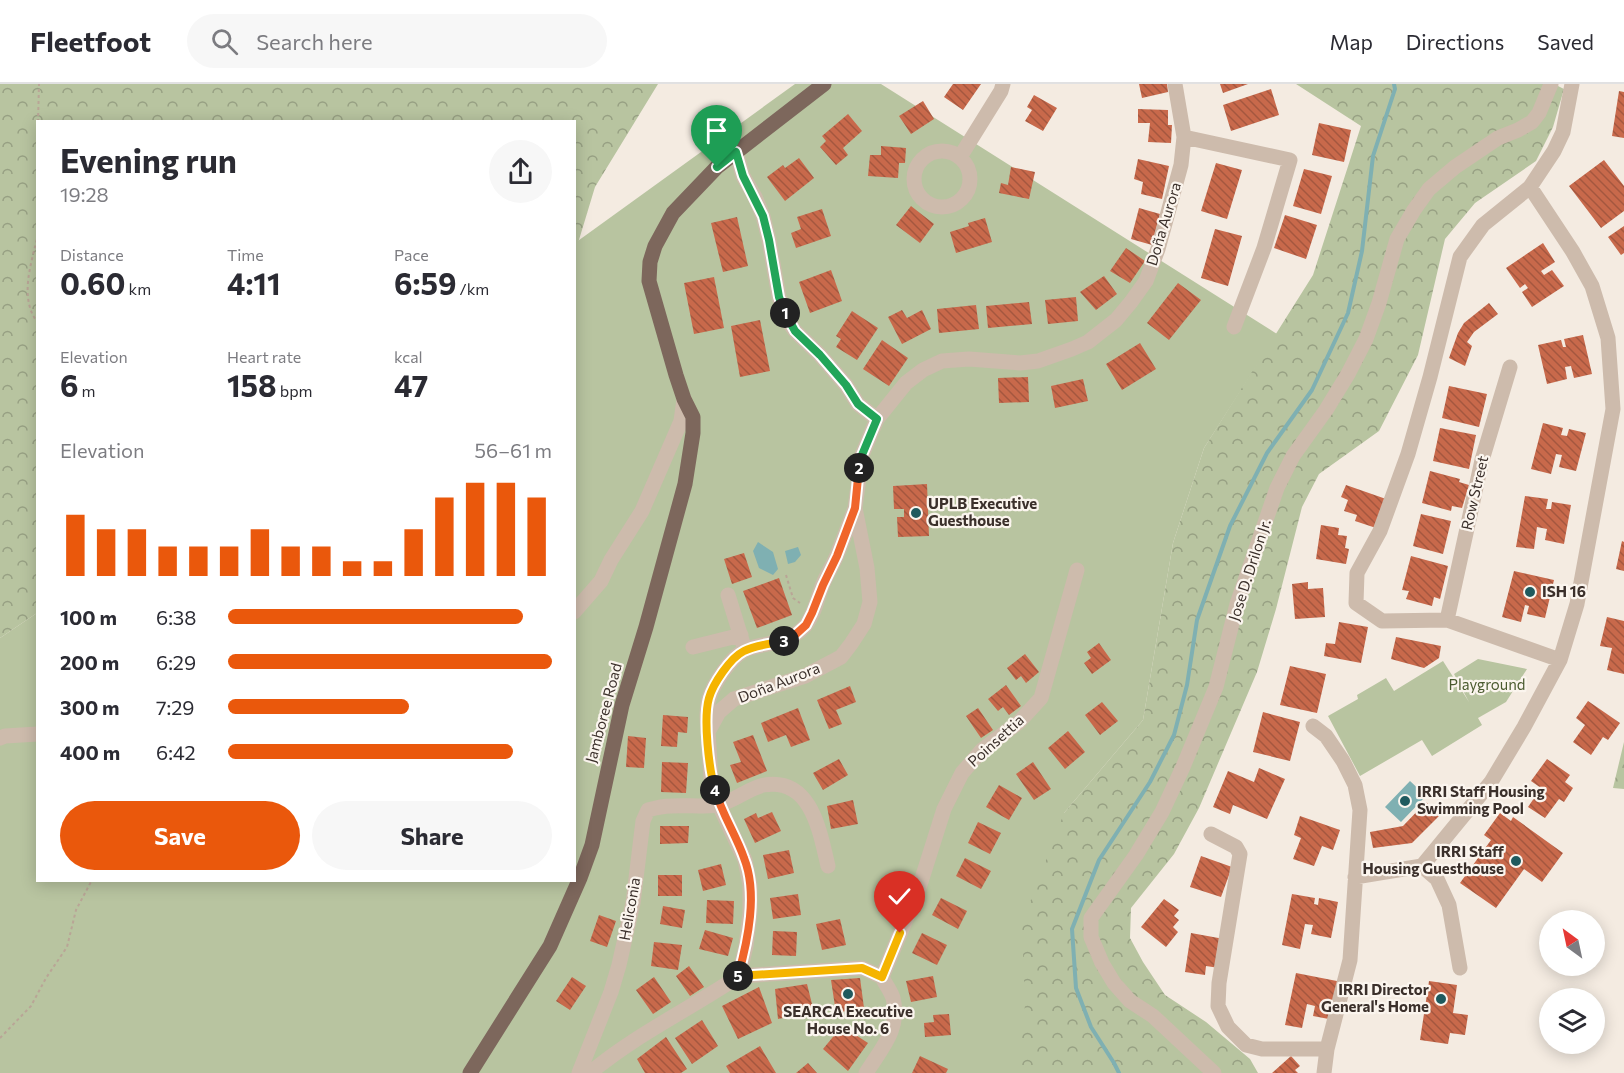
<!DOCTYPE html>
<html lang="en">
<head>
<meta charset="utf-8">
<style>
	:root { --surface:#fff; --page:#f7f7f7; --text:#2b2b33; --muted:#7c7c81; --line:#e1e1e2; --accent:#ea580c }
	body { margin:0; font-family:Commissioner,sans-serif; background:var(--page); color:var(--text); height:100vh; display:flex; flex-direction:column; font-size:22px; white-space:nowrap }
	* { box-sizing:border-box; margin:0 }
	p { font-size:20px; color:var(--muted) }
	.icon { flex:none; width:33px; height:33px; fill:none; stroke:currentColor; stroke-width:2; stroke-linecap:round; stroke-linejoin:round }
	.map { position:relative; flex:1; overflow:hidden }
	.drawer { position:absolute; left:36px; top:36px; width:540px; height:762px; display:flex; flex-direction:column; background:var(--surface); border-radius:0px; box-shadow:0 3px 15px #0003 }
	.drawer>* { flex:none }
	.needle { width:39px; rotate:327deg }
	.buttons { position:absolute; left:1539px; top:826px; display:grid; gap:12px }
	.buttons a { display:grid; place-items:center; width:66px; height:66px; border-radius:50%; background:var(--surface); box-shadow:0 3px 15px #0003; font-size:30px }
	.pin { position:absolute; display:grid; place-items:center; width:51px; height:51px; color:#fff; margin:-62px -26px; border-radius:50% 50% 50% 0; rotate:-45deg; box-shadow:0 0 6px #0007 }
	.pin .icon { rotate:45deg }
	.km { position:absolute; width:30px; height:30px; margin:-15px; border-radius:50%; background:#222; color:#fff; font-size:16px; line-height:30px; text-align:center }
	.round { display:grid; place-items:center; flex:none; width:63px; height:63px; border-radius:32px; background:var(--page) }
	.head { display:flex; align-items:center; justify-content:space-between; height:102px; padding:0 24px }
	h1 { font-size:33px; font-weight:700; line-height:45px }
	.metrics { display:grid; grid-template-columns:repeat(3,1fr); gap:9px; height:102px; padding:6px 24px }
	.metrics div { display:grid; align-content:center }
	.metrics b { font-size:30px; font-weight:700 }
	.metrics small { font-size:16px; font-weight:400 }
	.metrics p { font-size:16px }
	.chart { height:168px; padding:12px 24px }
	.chart p { display:flex; justify-content:space-between }
	.chart svg { width:100%; height:108px; margin-top:6px; stroke:var(--accent); stroke-width:6 }
	.cta { display:flex; gap:12px; margin-top:auto; padding:12px 24px }
	.cta a { flex:1; height:69px; border-radius:36px; background:var(--accent); color:#fff; font-size:24px; font-weight:700; line-height:69px; text-align:center }
	.cta a+a { background:var(--page); color:var(--text) }
	ul { padding:0 24px; list-style:none; font-size:20px }
	li { display:grid; grid-template-columns:96px 72px 1fr; align-items:center; height:45px }
	li i { height:15px; border-radius:8px; background:var(--accent) }
	header { display:flex; align-items:center; gap:36px; box-sizing:border-box; height:84px; padding:0 30px; background:var(--surface); border-bottom:2px solid var(--line) }
	header strong { font-size:28px }
	nav { display:flex; gap:33px; margin-inline-start:auto; font-size:21px }
	.search { width:420px; height:54px; background:var(--page); display:flex; align-items:center; gap:15px; box-sizing:border-box; padding:0 21px; border-radius:33px; color:var(--muted); font-size:22px }
	.map>svg:first-child { display:block }
	.green { fill:#b8c4a0 }
	.forest { fill:url(#forest-crowns) }
	.water { fill:#7fb0b2 }
	.lines { fill:none; stroke-linecap:round; stroke-linejoin:round }
	.stream { stroke:#7fb0b2; stroke-width:4 }
	.building { fill:url(#building-back-hatch) }
	.path { stroke:#b9a596; stroke-width:2; stroke-dasharray:3 3; stroke-linecap:butt }
	.minor { stroke:#cdbbac; stroke-width:15 }
	.major { stroke:#7d675c; stroke-width:15 }
	.split-1-casing { stroke:#fff; stroke-width:12 }
	.split-2-casing { stroke:#fff; stroke-width:12 }
	.split-3-casing { stroke:#fff; stroke-width:12 }
	.split-4-casing { stroke:#fff; stroke-width:12 }
	.split-5-casing { stroke:#fff; stroke-width:12 }
	.split-6-casing { stroke:#fff; stroke-width:12 }
	.split-1 { stroke:#22a559; stroke-width:8 }
	.split-2 { stroke:#22a559; stroke-width:8 }
	.split-3 { stroke:#f0652b; stroke-width:8 }
	.split-4 { stroke:#f5b400; stroke-width:8 }
	.split-5 { stroke:#f0652b; stroke-width:8 }
	.split-6 { stroke:#f5b400; stroke-width:8 }
	.poi-dot { fill:#1f5a5e; stroke:#fbf5ee; stroke-width:2 }
	.labels { text-anchor:middle; stroke-width:4.5; stroke-linejoin:round; paint-order:stroke }
	.street-label { font-size:15px; fill:#3b302b; stroke:#fbf5ee }
	.poi-label { font-size:15px; font-weight:bold; fill:#3b302b; stroke:#fbf5ee; text-anchor:start }
	.park-label { font-size:15px; fill:#4a5a2e; stroke:#fbf5ee }
</style>
</head>
<body>
<header>
<strong>Fleetfoot</strong>
<div class="search"><svg class="icon" aria-label="search" viewBox="0 0 24 24"><circle cx="10" cy="10" r="6"/><path d="M15 15l6 6"/></svg>Search here</div>
<nav><a>Map</a><a>Directions</a><a>Saved</a></nav>
</header>
<div class="map">
<svg width="1624" height="989" viewBox="0 0 1624 989">
	<defs>
		<pattern id="forest-crowns" width="20" height="18" patternUnits="userSpaceOnUse" patternTransform="scale(1.5)"><rect width="20" height="18" fill="#b8c4a0"/><path d="M2 6a3 3 0 1 1 6 0M12 15a3 3 0 1 1 6 0" fill="none" stroke="#97a083"/></pattern>
		<pattern id="building-back-hatch" width="6" height="6" patternUnits="userSpaceOnUse" patternTransform="scale(1.5)"><rect width="6" height="6" fill="#c8694b"/><path d="M-1 5l2 2M0 0l6 6M5-1l2 2" fill="none" stroke="#a4573f"/></pattern>
	</defs>
	<rect width="100%" height="100%" fill="#f4ebe1"/>
	<path class="green" d="M795,0H881L1277,250L1204,364L1173,459L1143,636L1064,729L1095,989H0V554L37,529L38,796H574L575,159Z
		M1478,575L1527,585L1506,618L1478,634L1482,641L1432,672L1422,656L1360,692L1328,632L1358,615L1357,611L1386,594L1394,607L1443,577L1469,618L1454,590Z"/>
	<path class="forest" d="M0,0H658L595,103L575,169L574,38H38L37,529L0,554Z
		M1296,0H1554L1564,5L1553,43L1536,77L1475,119L1445,155L1418,271L1379,347L1319,390L1302,423L1276,525L1257,588L1199,724L1174,770L1131,824L1130,854L1143,878L1165,911L1206,938L1250,975L1258,989H1018L1025,921L1022,839L1064,729L1143,636L1173,459L1204,364L1313,191L1361,42Z
		M1624,658V705L1613,704Z"/>
	<path class="water" d="M758,458L773,468L778,485L773,491L759,484L753,467Z
		M798,463L801,471L795,478L788,480L785,467Z
		M1410,697L1426,712L1401,738L1385,723Z"/>
	<g class="lines">
		<path class="stream" d="M1119,989L1114,979L1091,943L1076,904L1072,845L1099,776L1150,698L1174,651L1187,601L1197,536L1230,442L1267,369L1312,306L1348,229L1362,167L1373,72L1395,5L1394,0"/>
	</g>
	<path class="building" d="M953,0H981L963,26L944,13Z
		M1139,0H1167L1168,8L1142,14Z
		M1220,0H1248L1223,9Z
		M1271,5L1279,31L1231,47L1223,21Z
		M1619,7L1624,8V54L1612,52Z
		M1034,11L1057,24L1043,47L1025,37L1032,26L1027,23Z
		M923,17L934,35L911,50L899,32Z
		M1138,25L1168,26V41H1172L1171,59L1148,58L1150,39H1138Z
		M848,30L862,47L843,64L848,71L836,81L820,63L826,57L822,52Z
		M1319,39L1351,46L1344,78L1312,71Z
		M881,62L906,64L905,79H899L898,94L868,92L870,71H881Z
		M799,74L814,94L785,117L767,93L783,81L785,84Z
		M1138,75L1169,82L1162,115L1141,110L1143,98L1134,95Z
		M1604,76L1624,102V127L1601,144L1569,102Z
		M1216,79L1242,86L1227,135L1201,127Z
		M1011,83L1035,88L1029,115L999,109L1001,99L1008,101Z
		M1304,85L1332,92L1321,130L1293,122Z
		M911,122L934,140L920,159L896,141Z
		M1139,124L1160,130L1152,161L1131,155Z
		M822,125L831,152L796,164L791,149L801,145L797,133Z
		M1285,131L1317,141L1306,175L1274,164Z
		M737,133L748,182L723,188L711,139Z
		M985,134L992,158L956,169L950,148L969,142L968,139Z
		M1624,142V169L1621,171L1608,153Z
		M1215,145L1242,152L1228,202L1201,194Z
		M1543,159L1555,178L1541,187L1544,191L1552,186L1564,202L1532,223L1522,208L1528,204L1525,200L1520,204L1506,184Z
		M1126,164L1145,177L1130,199L1110,187Z
		M831,186L842,217L810,229L799,198Z
		M1104,192L1117,210L1096,226L1080,208Z
		M714,193L724,244L694,250L684,199Z
		M1178,199L1201,216L1169,256L1147,239Z
		M1076,213L1078,237L1048,240L1045,216Z
		M1029,218L1032,240L988,244L986,222Z
		M1489,219L1498,230L1474,248L1467,258L1472,262L1465,282L1449,274L1458,249L1464,239Z
		M976,221L979,245L939,249L937,225Z
		M902,226L907,234L922,226L931,245L902,260L888,233Z
		M852,227L878,244L857,276L836,263L841,255L836,252Z
		M760,236L770,287L740,293L731,242Z
		M1583,251L1592,290L1574,294L1571,282L1565,283L1567,295L1547,300L1538,261L1561,256L1563,263H1566L1564,255Z
		M882,256L908,274L889,302L863,285Z
		M1140,259L1156,285L1122,306L1106,280Z
		M1028,293L1029,318L999,319L998,294Z
		M1083,295L1088,317L1055,324L1051,302Z
		M1449,302L1487,310L1479,343L1442,334Z
		M1543,339L1563,344L1561,351L1567,352L1569,345L1586,349L1576,387L1559,383L1562,371L1556,370L1551,390L1531,385Z
		M1440,344L1476,351L1469,385L1433,377Z
		M1430,387L1460,395L1459,398L1469,401L1462,424L1452,422L1451,427L1422,419Z
		M927,400L929,452L898,453L897,433H904V425H894L893,402Z
		M1346,401L1386,415L1376,444L1355,437L1357,431L1344,427L1348,416L1341,413Z
		M1525,412L1548,415L1546,425H1551L1552,418L1571,421L1564,460L1545,456L1547,445L1537,443L1534,465L1516,463Z
		M1421,430L1451,437L1443,470L1413,462Z
		M1321,441L1339,444L1338,451L1347,452L1345,464L1349,465L1346,480L1316,475Z
		M1622,457L1624,458V487L1616,485Z
		M744,469L752,493L732,500L724,475Z
		M1411,472L1448,482L1440,515L1434,513L1432,522L1406,515L1409,507L1402,506Z
		M1514,487L1554,496L1545,534L1527,530L1529,522L1525,521L1521,538L1502,533Z
		M779,494L792,531L757,544L743,507Z
		M1308,498V505L1323,504L1325,533L1295,535L1292,500Z
		M1607,533L1624,537V590L1607,586L1612,564L1600,562Z
		M1339,538L1368,543L1361,579L1324,572L1326,559L1335,560Z
		M1396,553L1441,562L1439,574L1424,584L1391,575Z
		M1099,559L1111,576L1092,590L1084,579L1091,574L1087,568Z
		M1025,570L1039,588L1026,599L1021,592L1016,596L1007,584Z
		M1290,582L1326,590L1317,629L1280,621Z
		M1006,601L1021,622L1009,631L1003,623L998,627L988,615Z
		M850,602L856,618L836,626L842,640L829,645L817,616Z
		M1588,617L1620,639L1608,656L1603,653L1591,671L1573,658L1585,641L1576,634Z
		M1102,618L1118,637L1100,651L1085,631Z
		M798,624L810,656L791,663L786,651L768,658L761,639Z
		M978,624L993,646L981,654L966,632Z
		M1263,628L1300,638L1290,677L1253,668Z
		M663,631L688,633L687,649L678,648L677,663L661,662Z
		M1068,647L1085,668L1065,685L1048,664Z
		M753,651L767,687L737,699L730,681L741,678L733,658Z
		M628,652L646,654L644,684L626,683Z
		M839,675L848,691L823,706L813,689Z
		M1547,675L1570,691L1565,698L1573,704L1564,718L1559,715L1545,734L1528,723L1541,704L1531,697Z
		M662,678L688,679L686,709L661,708Z
		M1033,678L1051,705L1034,716L1016,690Z
		M1259,684L1285,695L1267,735L1233,721L1230,730L1213,723L1228,687L1254,698Z
		M999,701L1022,714L1009,736L986,723Z
		M853,716L858,740L831,745L827,722Z
		M1426,718L1440,731L1412,759L1373,764L1370,748L1403,742Z
		M772,728L781,747L755,759L744,735L756,729L758,734Z
		M1500,729L1511,737L1513,733L1563,769L1542,798L1524,785L1496,824L1460,799L1491,756L1484,751Z
		M1300,732L1340,746L1333,766L1322,762L1314,782L1293,775L1301,754L1294,751Z
		M978,738L1001,749L990,770L968,759Z
		M660,742H689L688,759L660,760Z
		M789,766L794,789L768,795L763,771Z
		M1201,772L1232,783L1221,813L1190,803Z
		M965,774L991,787L981,805L956,792Z
		M721,780L726,801L703,807L698,786Z
		M658,791H682V812H658Z
		M798,810L801,831L773,835L770,814Z
		M1292,810L1315,814L1314,820L1318,821L1319,814L1338,818L1331,854L1311,850L1313,841L1305,840L1300,865L1282,861Z
		M941,814L967,827L958,845L932,831Z
		M1164,815L1179,826L1174,832L1179,836L1173,843L1178,848L1166,863L1141,843Z
		M707,816L734,817L733,840L706,839Z
		M663,822L685,826L682,844L660,840Z
		M599,831L616,837L607,863L590,857Z
		M840,835L846,861L822,866L816,840Z
		M705,846L733,854L728,872L699,865Z
		M773,847L797,848L796,872L772,871Z
		M922,849L947,861L937,881L912,869Z
		M1191,849L1224,855L1219,884L1206,882L1205,891L1185,888Z
		M654,858L682,861L678,886L651,882Z
		M689,882L704,903L690,912L676,892Z
		M1296,889L1342,898L1334,936L1313,932L1315,922L1307,920L1302,944L1285,941Z
		M933,892L937,913L911,918L906,897Z
		M572,893L586,902L570,926L556,917Z
		M654,893L671,918L653,930L636,906Z
		M860,894L864,924L836,929L831,896Z
		M1429,897L1457,901L1453,929L1468,931L1465,951L1450,949L1448,960L1420,956Z
		M807,900L814,928L778,935L775,905Z
		M759,903L772,939L738,955L722,922Z
		M949,930L951,951L925,953L924,939L934,938L933,931Z
		M702,936L718,962L692,980L675,954Z
		M842,942L868,959L848,987L823,965Z
		M666,953L687,985L681,989H645L637,975Z
		M760,962L776,989H730L726,982Z
		M920,972L948,985L946,989H912Z
		M1291,972L1300,982L1295,986L1298,989H1272Z
		M808,979L817,989H796Z"/>
	<g class="lines">
		<path class="path" d="M38,38L39,0
			M38,150C32,178 18,214 38,239
			M786,491L793,514L800,519
			M0,954L31,922L46,894L67,863L76,826L92,796"/>
		<path class="minor" d="M1184,53L1290,76L1264,164L1234,243
			M914 95a28 28 0 1 1 56 0a28 28 0 1 1-56 0Z
			M736,68L743,92L755,113L763,132L769,156L779,213L788,237L795,247L820,271L846,301L858,320L877,335
			M960,73L1001,7L1003,0
			M728,511L745,566
			M574,528L601,497L611,476L642,427L681,337L684,315
			M1447,536L1482,376L1510,283
			M693,563L741,551
			M1560,576L1447,536L1382,537L1356,519L1357,489L1380,447L1408,370L1430,293L1460,173L1483,141L1530,103L1554,67L1563,48L1572,0
			M1313,642L1326,652L1343,677L1355,701L1360,726L1350,876L1327,965L1324,989
			M708,647C707,636 706,625 709,615C713,600 732,571 747,565C768,558 789,560 805,542C815,530 817,514 823,500C827,490 833,481 837,471C843,456 849,440 855,424
			M0,654L5,652L38,650
			M1211,750L1236,763L1240,770L1219,899L1218,922L1228,943L1246,961L1262,965H1327
			M1422,782L1437,795L1449,821L1460,884
			M1355,793L1422,782L1491,698L1524,643L1560,576L1577,520L1613,325L1608,254L1592,202L1573,168L1530,103
			M739,892L862,884L882,893
			M882,893L919,804L944,725L962,689L982,666L1019,638L1041,614L1077,486
			M579,989L611,908L619,881L633,819L643,737L648,726C655,724 663,722 671,722C686,721 702,723 717,721C734,718 748,704 764,701C812,693 820,749 828,782
			M590,989C635,951 690,925 739,892L746,862L750,829V801L745,776L719,721L711,694L708,648L719,628L734,615L805,592L841,573L851,560L864,540L870,518L867,484L855,424L862,371L877,335L906,299L923,286L942,277L969,275L1020,279L1038,277L1072,265L1088,258L1116,236L1131,218L1146,197L1158,165L1181,81L1184,53L1175,0
			M866,989C881,965 901,945 893,914C891,907 885,900 882,893
			M1214,989L1153,932L1130,917L1114,899L1102,879L1091,853V834L1136,771L1162,728L1183,683L1216,603L1237,520L1277,404L1293,372L1326,326L1348,290L1366,255L1379,219L1397,155L1414,126L1429,105L1455,83L1498,54L1518,46L1532,38L1539,29L1551,0"/>
		<path class="major" d="M470,989L550,862L580,794L592,761L622,621L646,543L685,400L693,349V333L684,315L676,291L649,197L650,178L655,162L673,129L717,83L824,0"/>
	</g>
	<g class="lines">
		<g class="split-1-casing">
			<path id="split-1" d="M717,83L736,68L743,92L763,132L769,156L779,213L785,229"/>
		</g>
		<g class="split-2-casing">
			<path id="split-2" d="M785,229L795,247L820,271L846,301L858,320L877,335L862,371L859,384"/>
		</g>
		<g class="split-3-casing">
			<path id="split-3" d="M784,557L795,551L806,541L812,529L823,501L837,472L855,424L859,384"/>
		</g>
		<g class="split-4-casing">
			<path id="split-4" d="M715,706C709,685 703,635 709,614C713,600 730,574 744,567C755,561 771,560 784,557"/>
		</g>
		<g class="split-5-casing">
			<path id="split-5" d="M715,706C722,730 736,751 744,774C758,809 748,856 738,892"/>
		</g>
		<g class="split-6-casing">
			<path id="split-6" d="M738,892L862,884L882,893L900,849"/>
		</g>
		<use href="#split-1" class="split-1"/>
		<use href="#split-2" class="split-2"/>
		<use href="#split-3" class="split-3"/>
		<use href="#split-4" class="split-4"/>
		<use href="#split-5" class="split-5"/>
		<use href="#split-6" class="split-6"/>
	</g>
	<g class="poi-dot">
		<circle cx="916" cy="429" r="6"/>
		<circle cx="1530" cy="508" r="6"/>
		<circle cx="1405" cy="717" r="6"/>
		<circle cx="1516" cy="777" r="6"/>
		<circle cx="848" cy="910" r="6"/>
		<circle cx="1441" cy="915" r="6"/>
	</g>
	<g class="labels">
		<g class="street-label">
			<text transform="translate(1164 140) rotate(-73)" y="5">Doña Aurora</text>
			<text transform="translate(1475 409) rotate(-77)" y="5">Row Street</text>
			<text transform="translate(1250 486) rotate(-72)" y="5">Jose D. Drilon Jr.</text>
			<text transform="translate(779 599) rotate(-21)" y="5">Doña Aurora</text>
			<text transform="translate(604 629) rotate(-75)" y="5">Jamboree Road</text>
			<text transform="translate(996 657) rotate(-42)" y="5">Poinsettia</text>
			<text transform="translate(630 825) rotate(-80)" y="5">Heliconia</text>
		</g>
		<g class="poi-label">
			<text x="928" y="425">UPLB Executive<tspan x="928" dy="17">Guesthouse</tspan></text>
			<text x="1542" y="513">ISH 16</text>
			<text x="1417" y="713">IRRI Staff Housing<tspan x="1417" dy="17">Swimming Pool</tspan></text>
			<text x="1504" y="773" text-anchor="end">IRRI Staff<tspan x="1504" dy="17">Housing Guesthouse</tspan></text>
			<text x="1429" y="911" text-anchor="end">IRRI Director<tspan x="1429" dy="17">General's Home</tspan></text>
			<text x="848" y="933" text-anchor="middle">SEARCA Executive<tspan x="848" dy="17">House No. 6</tspan></text>
		</g>
		<g class="park-label">
			<text x="1487" y="606">Playground</text>
		</g>
	</g>
</svg>
<div class="buttons">
<a><svg class="needle" viewBox="-14 -14 28 28"><path d="M0-13l5 13h-10z" fill="#e53935"/><path d="M0 13l5-13h-10z" fill="#7c7c81"/></svg></a>
<a><svg class="icon" aria-label="layers" viewBox="0 0 24 24"><path d="M12 4l9 5-9 5-9-5zM3 14l9 5 9-5"/></svg></a>
</div>
<div class="pin" style="left:717px;top:83px;background:#1e9e55"><svg class="icon" aria-label="arrive" viewBox="0 0 24 24"><path d="M6 21V4h12l-3 4 3 4H6"/></svg></div>
<div class="pin" style="left:900px;top:849px;background:#d93025"><svg class="icon" aria-label="check" viewBox="0 0 24 24"><path d="M5 12l5 5 9-10"/></svg></div>
<b class="km" style="left:785px;top:229px">1</b>
<b class="km" style="left:859px;top:384px">2</b>
<b class="km" style="left:784px;top:557px">3</b>
<b class="km" style="left:715px;top:706px">4</b>
<b class="km" style="left:738px;top:892px">5</b>
<section class="drawer">
<div class="head"><div><h1>Evening run</h1><p>19:28</p></div><a class="round"><svg class="icon" aria-label="share" viewBox="0 0 24 24"><path d="M12 15V3M7 8l5-5 5 5M5 13v7h14v-7"/></svg></a></div>
<div class="metrics">
<div><p>Distance</p><b>0.60<small> km</small></b></div>
<div><p>Time</p><b>4:11</b></div>
<div><p>Pace</p><b>6:59<small> /km</small></b></div>
</div>
<div class="metrics">
<div><p>Elevation</p><b>6<small> m</small></b></div>
<div><p>Heart rate</p><b>158<small> bpm</small></b></div>
<div><p>kcal</p><b>47</b></div>
</div>
<div class="chart"><p><span>Elevation</span>56–61 m</p>
<svg viewBox="0 0 160 44" preserveAspectRatio="none"><path d="M5 44V19M15 44V25M25 44V25M35 44V32M45 44V32M55 44V32M65 44V25M75 44V32M85 44V32M95 44V38M105 44V38M115 44V25M125 44V12M135 44V6M145 44V6M155 44V12"/></svg>
</div>
<ul>
<li><b>100 m</b>6:38<i style="width:91%"></i></li>
<li><b>200 m</b>6:29<i style="width:100%"></i></li>
<li><b>300 m</b>7:29<i style="width:56%"></i></li>
<li><b>400 m</b>6:42<i style="width:88%"></i></li>
</ul>
<div class="cta"><a>Save</a><a>Share</a></div>
</section>
</div>
</body>
</html>
